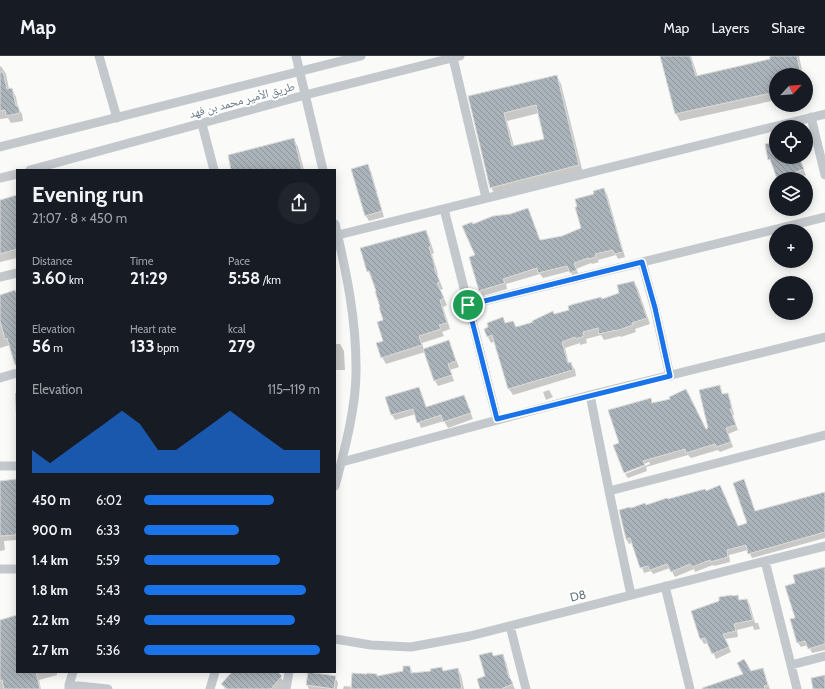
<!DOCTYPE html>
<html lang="en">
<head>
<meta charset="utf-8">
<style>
	:root { --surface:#171b24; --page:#20242c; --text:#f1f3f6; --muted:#9ea1a6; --line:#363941; --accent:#1a73e8 }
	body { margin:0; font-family:Cabin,"Noto Naskh Arabic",sans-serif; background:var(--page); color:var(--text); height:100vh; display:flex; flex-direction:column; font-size:15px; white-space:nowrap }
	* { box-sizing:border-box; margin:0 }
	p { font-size:13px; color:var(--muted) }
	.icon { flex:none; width:22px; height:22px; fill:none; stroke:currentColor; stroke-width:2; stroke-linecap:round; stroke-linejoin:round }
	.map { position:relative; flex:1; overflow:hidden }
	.sheet { position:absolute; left:16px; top:113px; width:320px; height:504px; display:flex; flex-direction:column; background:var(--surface); border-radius:0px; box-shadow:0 2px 10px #0003 }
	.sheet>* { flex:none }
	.needle { width:26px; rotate:64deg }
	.buttons { position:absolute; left:769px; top:12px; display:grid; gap:8px }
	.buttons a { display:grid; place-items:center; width:44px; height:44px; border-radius:50%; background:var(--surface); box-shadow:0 2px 10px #0003; font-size:20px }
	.pin { position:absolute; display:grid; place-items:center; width:34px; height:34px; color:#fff; margin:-17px; border:2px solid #fff; border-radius:50%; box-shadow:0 1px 4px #0007 }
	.round { display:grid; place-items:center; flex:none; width:42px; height:42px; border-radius:21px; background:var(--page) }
	.head { display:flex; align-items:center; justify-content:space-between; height:68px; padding:0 16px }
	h1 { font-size:22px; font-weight:800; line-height:30px }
	.figures { display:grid; grid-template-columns:repeat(3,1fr); gap:6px; height:68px; padding:4px 16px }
	.figures div { display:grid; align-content:center }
	.figures b { font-size:17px; font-weight:800 }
	.figures small { font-size:11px; font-weight:400 }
	.figures p { font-size:11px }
	.chart { height:112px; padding:8px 16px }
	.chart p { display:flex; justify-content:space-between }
	.chart svg { width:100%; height:72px; margin-top:4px; fill:var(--accent); opacity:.7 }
	ul { padding:0 16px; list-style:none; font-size:13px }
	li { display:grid; grid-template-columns:64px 48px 1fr; align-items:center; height:30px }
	li i { height:10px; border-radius:5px; background:var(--accent) }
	header { display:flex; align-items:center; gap:24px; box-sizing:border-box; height:56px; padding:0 20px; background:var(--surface); border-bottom:1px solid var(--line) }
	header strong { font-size:19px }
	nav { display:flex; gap:22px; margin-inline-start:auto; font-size:14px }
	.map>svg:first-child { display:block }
	.shadow { fill:#0003; fill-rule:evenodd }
	.building { fill:url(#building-back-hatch); stroke:#dcdcda; fill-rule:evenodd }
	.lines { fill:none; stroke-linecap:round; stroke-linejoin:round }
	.minor { stroke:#c3c8cc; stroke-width:9 }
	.route-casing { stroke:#fff; stroke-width:8 }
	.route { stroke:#1a73e8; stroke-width:5 }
	.labels { text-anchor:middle; stroke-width:4; stroke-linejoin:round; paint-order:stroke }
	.street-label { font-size:12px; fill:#657683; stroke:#fff }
</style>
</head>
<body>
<header>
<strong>Map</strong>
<nav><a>Map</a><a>Layers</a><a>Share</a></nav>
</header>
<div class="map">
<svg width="825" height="633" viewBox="0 0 825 633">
	<defs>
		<pattern id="building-back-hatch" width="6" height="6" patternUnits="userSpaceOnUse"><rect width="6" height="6" fill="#aab3b9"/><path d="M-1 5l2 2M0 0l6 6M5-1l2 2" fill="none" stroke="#8e969c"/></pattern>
	</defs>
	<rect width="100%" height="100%" fill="#fafaf8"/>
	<path class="shadow" d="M661,0H691L698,21L771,4V0H799L803,19H776V44L680,65L676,58Z
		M1,10L6,18L9,33H12L16,41L18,52L22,58L23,65L11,67L8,62L0,63V11Z
		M557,21L561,28L583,117L495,139L491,131L469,40ZM539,57L545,84L514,90L507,65Z
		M294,84L298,91L304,114H232Z
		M776,87V101H798L806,119L796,123H778L773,109L769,103Z
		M368,110L371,115L384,161L369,165L366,160L353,114Z
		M603,133L607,138L625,201L618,203L616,199L598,204L599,206L592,208L591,207L576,213L580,220L574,222L570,215L543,222L540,218L506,228L507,233L483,240L480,235L470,202L477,200L473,170L528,153L540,185L562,181L582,173L595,139Z
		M17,140V202L0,206V145Z
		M425,175L429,181L434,197L432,198L438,218L437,219L443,233L440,234L447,249L443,251L450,273L442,276L444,280L422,287L424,294L449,286L459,311L450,314L454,325L438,330L435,325L425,296L386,308L382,301L384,286V265L382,251L372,222L368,215Z
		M634,226L638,233L650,268L635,273L636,276L621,281L620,280L604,284L601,279L586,283L587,287L580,289V287L565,292L569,308L571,307L575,314L576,320L513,339L509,333L495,285L491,287L488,281L503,262L506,268L516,272L620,238Z
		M17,239V306L10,289L0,292V240Z
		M335,288H340L344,295L345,314H335Z
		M720,330L723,339L727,338L730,343L734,359H732L738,374L728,378L733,391L720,396L718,394L691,402L688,399L646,411L647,415L628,422L625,418L650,408L649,406L625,416L620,388L650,343L653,348L706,374L709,373Z
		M419,332L427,352L464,340L473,363L448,372L444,365L421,372L416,358L395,364L392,359L387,342Z
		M549,334L553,341L546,344L543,336Z
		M15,337H17V364L16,359Z
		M17,424V484L4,485L5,494L0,495V427Z
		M743,424L755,456L825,437V482L752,502L748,494L729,499L730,506L714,510L713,509L695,516L694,513L675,521L670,512L653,518L651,515L644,517L633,486L629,488L626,483L630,453L706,436L720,430L738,471L748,467Z
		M825,511V594L812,597L808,589L801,591L798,587L796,528L794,520Z
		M737,540L740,545L747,544L750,549L755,567H758L760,573L754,574L753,570L737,574L738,581L725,583L731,596L716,603L709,587L704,588L701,583L692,556Z
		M17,560V616H57V619L39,624L41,633H0V565Z
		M492,597L494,601L502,599L506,606L511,625L515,633H481Z
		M410,611L413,618L432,616L442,612L444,616L458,613L461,619L464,633H343L344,630L352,631L376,618L378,621L404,616Z
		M762,613L770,633H708L750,616Z
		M233,616H275L281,622L286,629L282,633H225L222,628Z
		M335,621L338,627L337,633H309L307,629Z"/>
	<path class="building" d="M660,0H690L696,20L770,3V0H797L801,19H776V36L675,58Z
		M0,16H3L7,33L12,32L16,50H18L20,57L6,60L5,54L0,55Z
		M557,19L579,109L490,132L468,40ZM536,49L544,83L512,90L504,57Z
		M294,82L302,114H231L228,99Z
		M776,86V101H799L804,113L777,123L770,103L768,104L765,88Z
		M368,108L382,155L365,160L351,113Z
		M604,132L623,196L614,198L613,194L595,198L596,201L588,203V202L574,207L577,214L570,217L567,210L538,217L537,212L503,223L505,227L479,235L469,201L475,199L462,170L472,166L473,168L493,160L510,158L528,152L540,184L562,180L581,172L575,151H577L575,143L594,138L593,135Z
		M17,139V193L0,198V144Z
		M426,174L431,190L429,191L435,211L434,212L440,226L437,227L444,242L440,244L447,267L439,269L441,273L419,280L422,289L381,302L376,287L383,285L377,266L383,264L379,251H380L375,235H376L369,215L367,216L360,192Z
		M634,225L647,262L632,267L633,269L616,275V274L599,278L598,272L583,276L584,280L576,283L575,281L562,286L568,307L571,306L573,314L508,333L492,279L487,281L484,273L488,271L487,267L503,261L505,267L513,265L516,271L533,266L532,265L553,255L554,258L569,254L568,250L574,248L601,241L602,243L619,237L617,229Z
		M15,234L17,239V308L15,309L7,282L5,283L0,265V239Z
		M449,284L456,305L448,308L452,319L434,325L423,293Z
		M720,329L722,338L728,337L732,353H730L736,369L726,372L731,386L716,391L715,388L686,397L685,393L643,405L645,409L624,417L613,389L619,387L608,354L651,342L652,347L670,343L669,341L686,333L706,373L708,372L699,334Z
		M419,331L426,351L464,339L471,357L443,366L441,359L417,367L413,353L391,359L385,341Z
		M17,423V477H16V479L0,480V425Z
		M744,423L755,455L825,436V476L748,498L746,489L727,494L728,501L710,506V504L692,511L690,508L671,516L667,508L650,514L648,510L640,512L630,482L626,483L619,454L630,451L631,452L645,447L646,449L667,442L668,443L705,433L706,435L720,429L738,470L747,467L733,427Z
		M825,511V588L808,593L805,585L797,587L790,563L795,562L785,530L795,527L793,519Z
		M732,539V540L738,539L739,544L747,543L753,564L734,568L736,575L723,578L729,591L712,598L705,582L700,583L691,555L719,545V541Z
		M17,559V616H36L40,633H4L2,624L0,625V564Z
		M492,596L493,600L503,598L509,622H510L513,628L503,632L504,633H480L477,623L485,620L479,599Z
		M744,603L751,615L763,612L768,629L764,630L765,633H702V632L743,618L737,607Z
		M403,610H410L411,617L431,615L430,613L442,611L443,615L458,612L462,633H351L352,617L367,618V617L377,618V620L403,615Z
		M232,616H278L282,620L271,633H227L221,628Z
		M308,616L336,620L334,633L306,629Z
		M825,619V633H813L811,622Z"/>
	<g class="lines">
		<path class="minor" d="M99,0L117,62
			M296,0L323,114
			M453,2L486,142
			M811,61L825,119
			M202,68L214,114
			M0,91L361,0
			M30,114L305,39L460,0
			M0,122L17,118
			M444,153L497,363
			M335,168C346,214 356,262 356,310C357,348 345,393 335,430
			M338,179L825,58
			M642,206L655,253L670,320
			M0,221L17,217
			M468,249L825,161
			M0,322L17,317
			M590,339L609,435L825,379
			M342,406L590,339L825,281
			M0,410H17
			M609,435L631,539
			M765,505L797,633
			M0,513H17
			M665,530L690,633
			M510,570L526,633
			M335,583L371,589L411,591L470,580L825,490
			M791,609L825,600
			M69,629L108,633
			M69,633V629L73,616
			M210,633L215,616
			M286,633L289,616"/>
	</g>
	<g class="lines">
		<g class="route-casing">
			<path id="route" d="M642,206L655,252L670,320L497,363L468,249Z"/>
		</g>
		<use href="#route" class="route"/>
	</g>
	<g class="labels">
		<g class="street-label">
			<text transform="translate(242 44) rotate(-15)" y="4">طريق الأمير محمد بن فهد</text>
			<text transform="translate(578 540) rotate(-14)" y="4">D8</text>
		</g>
	</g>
</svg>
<div class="buttons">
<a><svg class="needle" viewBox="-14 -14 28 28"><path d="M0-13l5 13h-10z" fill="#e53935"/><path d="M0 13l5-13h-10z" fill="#9ea1a6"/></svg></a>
<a><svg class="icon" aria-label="locate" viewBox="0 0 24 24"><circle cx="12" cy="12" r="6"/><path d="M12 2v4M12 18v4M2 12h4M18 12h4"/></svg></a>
<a><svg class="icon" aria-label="layers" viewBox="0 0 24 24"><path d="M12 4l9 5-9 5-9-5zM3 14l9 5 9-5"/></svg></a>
<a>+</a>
<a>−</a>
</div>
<div class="pin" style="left:468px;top:249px;background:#1e9e55"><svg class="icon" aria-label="arrive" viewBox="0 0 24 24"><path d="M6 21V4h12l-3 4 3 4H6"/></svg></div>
<section class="sheet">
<div class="head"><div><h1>Evening run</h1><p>21:07 · 8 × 450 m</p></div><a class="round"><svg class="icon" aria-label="share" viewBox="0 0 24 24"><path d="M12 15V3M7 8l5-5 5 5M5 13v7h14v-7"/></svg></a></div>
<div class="figures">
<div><p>Distance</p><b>3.60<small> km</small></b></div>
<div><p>Time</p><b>21:29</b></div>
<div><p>Pace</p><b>5:58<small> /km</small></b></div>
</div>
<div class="figures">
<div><p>Elevation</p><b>56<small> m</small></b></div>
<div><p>Heart rate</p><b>133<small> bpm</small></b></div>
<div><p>kcal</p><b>279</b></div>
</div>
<div class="chart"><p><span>Elevation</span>115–119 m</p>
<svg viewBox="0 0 160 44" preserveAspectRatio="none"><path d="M0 44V30L10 38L20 30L30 22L40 14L50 6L60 14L70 30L80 30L90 22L100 14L110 6L120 14L130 22L140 30L150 30L160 30V44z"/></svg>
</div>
<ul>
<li><b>450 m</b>6:02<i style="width:74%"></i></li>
<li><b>900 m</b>6:33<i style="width:54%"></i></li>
<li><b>1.4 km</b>5:59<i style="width:77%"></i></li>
<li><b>1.8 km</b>5:43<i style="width:92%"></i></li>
<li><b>2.2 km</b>5:49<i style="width:86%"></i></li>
<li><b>2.7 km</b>5:36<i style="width:100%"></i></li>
</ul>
</section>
</div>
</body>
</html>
